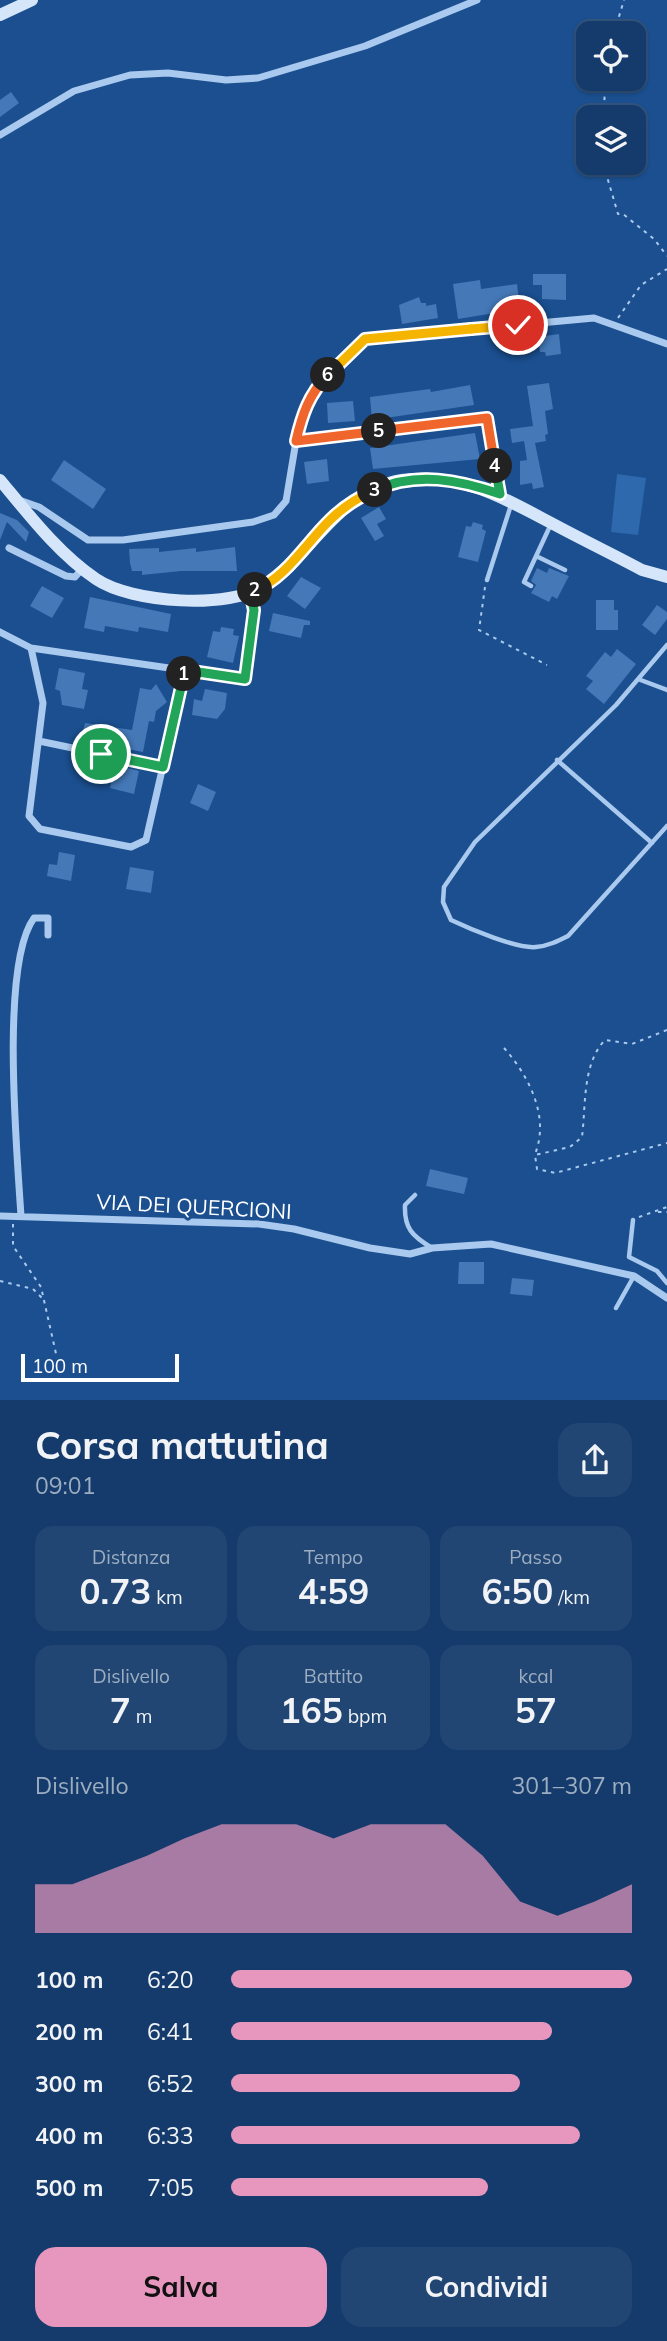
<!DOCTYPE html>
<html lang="it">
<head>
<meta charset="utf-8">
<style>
	:root { --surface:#143b6b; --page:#214673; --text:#f1f3f6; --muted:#9dadc1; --line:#33557e; --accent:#e797bd }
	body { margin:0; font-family:Mulish,sans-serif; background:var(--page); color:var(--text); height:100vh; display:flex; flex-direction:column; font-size:26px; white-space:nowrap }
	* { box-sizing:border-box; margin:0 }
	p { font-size:23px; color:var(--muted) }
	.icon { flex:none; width:38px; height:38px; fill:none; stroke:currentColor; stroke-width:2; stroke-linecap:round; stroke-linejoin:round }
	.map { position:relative; height:1400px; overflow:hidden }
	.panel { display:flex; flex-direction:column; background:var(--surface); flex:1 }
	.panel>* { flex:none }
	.buttons { position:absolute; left:576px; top:21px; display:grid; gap:14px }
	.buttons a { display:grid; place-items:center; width:70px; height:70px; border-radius:14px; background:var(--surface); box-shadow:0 2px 5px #0004,0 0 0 2px var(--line); font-size:35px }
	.scale { position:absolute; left:21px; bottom:18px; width:158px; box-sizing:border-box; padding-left:7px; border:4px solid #fff; border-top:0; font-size:19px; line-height:24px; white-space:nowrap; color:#fff; -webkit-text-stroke:5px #1b4f8f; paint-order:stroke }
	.pin { position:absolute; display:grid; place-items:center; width:60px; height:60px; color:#fff; margin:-30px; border:4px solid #fff; border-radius:50%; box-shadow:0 2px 7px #0007 }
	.km { position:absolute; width:35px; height:35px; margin:-18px; border-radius:50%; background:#222; color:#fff; font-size:19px; line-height:35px; text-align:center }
	.round { display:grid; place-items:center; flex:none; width:74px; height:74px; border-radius:21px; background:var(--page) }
	.headline { display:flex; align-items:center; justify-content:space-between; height:119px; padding:0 35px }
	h1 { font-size:38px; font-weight:700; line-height:52px }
	.metrics { display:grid; grid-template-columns:repeat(3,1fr); gap:10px; height:119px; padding:7px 35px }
	.metrics div { display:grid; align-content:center; border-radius:18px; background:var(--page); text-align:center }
	.metrics b { font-size:35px; font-weight:700 }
	.metrics small { font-size:19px; font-weight:400 }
	.metrics p { font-size:19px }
	.chart { height:196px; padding:14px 35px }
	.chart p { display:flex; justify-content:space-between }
	.chart svg { width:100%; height:126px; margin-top:7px; fill:var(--accent); opacity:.7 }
	.primary-button { display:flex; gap:14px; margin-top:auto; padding:14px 35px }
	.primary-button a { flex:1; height:80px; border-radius:21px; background:var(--accent); color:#111; font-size:28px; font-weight:700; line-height:80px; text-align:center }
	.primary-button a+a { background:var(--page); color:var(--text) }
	ul { padding:0 35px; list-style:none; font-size:23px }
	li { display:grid; grid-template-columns:112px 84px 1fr; align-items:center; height:52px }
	li i { height:18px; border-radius:9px; background:var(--accent) }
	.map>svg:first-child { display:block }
	.green { fill:#2e69ad }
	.building { fill:#4478b7 }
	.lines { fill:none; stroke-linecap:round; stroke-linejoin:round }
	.path { stroke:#a9c9ee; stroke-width:2; stroke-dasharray:3.5 5; stroke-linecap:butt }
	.service { stroke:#a9c9ee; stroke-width:4.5 }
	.minor { stroke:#a9c9ee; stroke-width:7 }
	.secondary { stroke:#d6e6fa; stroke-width:12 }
	.split-1-casing { stroke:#fff; stroke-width:14 }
	.split-2-casing { stroke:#fff; stroke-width:14 }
	.split-3-casing { stroke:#fff; stroke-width:14 }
	.split-4-casing { stroke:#fff; stroke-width:14 }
	.split-5-casing { stroke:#fff; stroke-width:14 }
	.split-6-casing { stroke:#fff; stroke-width:14 }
	.split-7-casing { stroke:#fff; stroke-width:14 }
	.split-8-casing { stroke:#fff; stroke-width:14 }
	.split-1 { stroke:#22a559; stroke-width:9 }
	.split-2 { stroke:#22a559; stroke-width:9 }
	.split-3 { stroke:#f5b400; stroke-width:9 }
	.split-4 { stroke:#22a559; stroke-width:9 }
	.split-5 { stroke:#f0652b; stroke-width:9 }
	.split-6 { stroke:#f0652b; stroke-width:9 }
	.split-7 { stroke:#f5b400; stroke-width:9 }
	.split-8 { stroke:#f5b400; stroke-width:9 }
	.labels { text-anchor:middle; stroke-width:6; stroke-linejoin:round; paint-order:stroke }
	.street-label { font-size:21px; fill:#fff; stroke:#1b4f8f }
</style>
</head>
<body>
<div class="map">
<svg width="667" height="1400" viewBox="0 0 667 1400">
	<rect width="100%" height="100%" fill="#1b4f8f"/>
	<path class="green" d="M617,474L646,478L638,535L611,532Z"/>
	<path class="building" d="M11,92L19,103L0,117V100Z
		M533,274H566V300L542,299V285H533Z
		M480,280L481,289L517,284L520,309L458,319L453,284Z
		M419,297L421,303H426V306L436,304L438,318L402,324L399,305Z
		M559,334L561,354L546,356L545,352H540L538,337Z
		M549,383L553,409L545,411L548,434L545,435L546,441L535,443L544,487L533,489L532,483L520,485V461L527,460L524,441L512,443L510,429L533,426L527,386Z
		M470,385L474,405L372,420L370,397L430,389L431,392Z
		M353,401L355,421L328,423L327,403Z
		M475,433L480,459L373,469L370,448Z
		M327,459L329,481L307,484L304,462Z
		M64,460L106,489L93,509L51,480Z
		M379,507L386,519L377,524L384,536L375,541L361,518Z
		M0,513L17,520L29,532L26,542L7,522L0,540Z
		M473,522L483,525L482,529L486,531L478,562L458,557L466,526L471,527Z
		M235,547L237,571H181L142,575V571H132L130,563L129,549L159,548V552L196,548V552Z
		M537,568L547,573L549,568L569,576L557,599L552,596L549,602L531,593L536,585L531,581Z
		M301,577L321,588L305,609L287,596Z
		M42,586L64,598L52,618L30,606Z
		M90,597L171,614L168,632L139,627L138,632L105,626L104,632L84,628Z
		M596,600H614V610H618V630H596Z
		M657,605L667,612V619L655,635L642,625Z
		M273,613L310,621V625H304L301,638L269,631Z
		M221,627L234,629L233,635L239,636L233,663L207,657L213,631L220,632Z
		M617,649L636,664L604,704L586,689L593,681L586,676L605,652L611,657Z
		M59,668L85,673L82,689L88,690L84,709L62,705L60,691L55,689Z
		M156,684L167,702L156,711L154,722L149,721L143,752L81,740L85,723L132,730L140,688L151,690Z
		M205,689L227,693L225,709L217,719L192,715L194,699L202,701Z
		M115,765L139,771L134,794L110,788Z
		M198,784L216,792L208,811L190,803Z
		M59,852L75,855L71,881L47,876L49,864L57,865Z
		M130,867L154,871L151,893L126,889Z
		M430,1169L468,1178L464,1194L426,1186Z
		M459,1262H484V1284H458Z
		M512,1278L534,1280L532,1296L510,1294Z"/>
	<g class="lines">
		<path class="path" d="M614,33L624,0
			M603,117L606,79
			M603,163L618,214H623L654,239L667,256
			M618,318L641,285L667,269
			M485,587L479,630L547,665
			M667,1030L632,1044L605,1040C582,1064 586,1106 582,1137L570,1147L535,1155L537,1169L555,1173L667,1143
			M504,1048C529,1076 550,1117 535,1154
			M658,1212H667
			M639,1217L667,1207
			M13,1224V1246L41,1287L59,1367
			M0,1281L33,1289L43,1299"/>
		<path class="service" d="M536,556L565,570
			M487,580L511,505
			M531,586L524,582L551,524
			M667,645L616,705L475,842L444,887L443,902L451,920C470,929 517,949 536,947C548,946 558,941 568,936L667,826
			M638,679L667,690
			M557,760L652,843
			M415,1195L405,1205C404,1228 412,1236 432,1248
			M633,1220L629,1257L657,1271L667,1283
			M616,1308L634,1276"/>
		<path class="minor" d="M0,135L74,91L130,75L168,73L226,80L258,78L365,46L477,0
			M500,494L487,418L296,441L303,413L315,387L365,339L594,318L667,344
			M19,500L39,507L88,540H123L253,522L274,515L286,501L296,441
			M9,548L66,576L75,577L82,569
			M0,632L31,648L245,679L254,610L251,592
			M31,648L43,703L29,816L40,829L131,847L146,840L185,670
			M39,741L163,767
			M0,1216L259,1224L294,1229L370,1248L410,1254L432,1248L491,1244L634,1276L667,1298
			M21,1216C17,1152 0,964 34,918H48V935"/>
		<path class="secondary" d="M0,15L32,0
			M0,480C29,515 59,554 96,579C131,603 230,610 266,585C314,552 339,490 402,480C461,471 507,500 557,526C585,541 614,555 642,570L667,577"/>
	</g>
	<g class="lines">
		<g class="split-1-casing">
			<path id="split-1" d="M101,754L163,767L184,674"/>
		</g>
		<g class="split-2-casing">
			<path id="split-2" d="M184,674L185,670L245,679L254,610L250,592L255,590"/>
		</g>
		<g class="split-3-casing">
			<path id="split-3" d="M255,590C286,578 307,542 330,520C343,507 359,497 375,490"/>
		</g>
		<g class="split-4-casing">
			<path id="split-4" d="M375,490C417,471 459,480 500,494L495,466"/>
		</g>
		<g class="split-5-casing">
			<path id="split-5" d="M379,431L487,418L495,466"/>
		</g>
		<g class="split-6-casing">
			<path id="split-6" d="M328,375C309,394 302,415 296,441L379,431"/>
		</g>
		<g class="split-7-casing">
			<path id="split-7" d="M328,375L365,339L471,329"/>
		</g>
		<g class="split-8-casing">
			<path id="split-8" d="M471,329L518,325"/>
		</g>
		<use href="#split-1" class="split-1"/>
		<use href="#split-2" class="split-2"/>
		<use href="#split-3" class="split-3"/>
		<use href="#split-4" class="split-4"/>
		<use href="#split-5" class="split-5"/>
		<use href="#split-6" class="split-6"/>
		<use href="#split-7" class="split-7"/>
		<use href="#split-8" class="split-8"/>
	</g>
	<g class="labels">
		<g class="street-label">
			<text transform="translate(194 1207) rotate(3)" y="7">VIA DEI QUERCIONI</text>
		</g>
	</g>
</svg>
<div class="buttons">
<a><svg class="icon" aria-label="locate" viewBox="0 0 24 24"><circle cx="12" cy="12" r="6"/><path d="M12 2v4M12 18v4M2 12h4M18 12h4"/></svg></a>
<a><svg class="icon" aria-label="layers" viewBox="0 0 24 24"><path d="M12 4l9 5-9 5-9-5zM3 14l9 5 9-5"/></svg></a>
</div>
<div class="scale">100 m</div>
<div class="pin" style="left:101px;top:754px;background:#1e9e55"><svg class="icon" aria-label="arrive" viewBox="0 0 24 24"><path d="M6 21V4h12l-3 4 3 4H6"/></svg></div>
<div class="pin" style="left:518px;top:325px;background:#d93025"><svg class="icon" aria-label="check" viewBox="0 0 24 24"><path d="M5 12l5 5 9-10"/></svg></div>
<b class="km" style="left:184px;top:674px">1</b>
<b class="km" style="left:255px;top:590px">2</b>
<b class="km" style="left:375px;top:490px">3</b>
<b class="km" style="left:495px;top:466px">4</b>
<b class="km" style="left:379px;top:431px">5</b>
<b class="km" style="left:328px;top:375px">6</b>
</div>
<section class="panel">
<div class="headline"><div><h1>Corsa mattutina</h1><p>09:01</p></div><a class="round"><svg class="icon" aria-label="share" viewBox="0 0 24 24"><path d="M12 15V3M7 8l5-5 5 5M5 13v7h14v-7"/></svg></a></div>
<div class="metrics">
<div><p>Distanza</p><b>0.73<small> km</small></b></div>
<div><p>Tempo</p><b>4:59</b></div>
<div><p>Passo</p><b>6:50<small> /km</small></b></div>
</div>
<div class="metrics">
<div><p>Dislivello</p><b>7<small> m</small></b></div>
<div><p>Battito</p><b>165<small> bpm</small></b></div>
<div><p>kcal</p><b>57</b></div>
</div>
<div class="chart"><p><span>Dislivello</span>301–307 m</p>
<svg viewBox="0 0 160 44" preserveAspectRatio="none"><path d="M0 44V27L10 27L20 22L30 17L40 11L50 6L60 6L70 6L80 11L90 6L100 6L110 6L120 17L130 33L140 38L150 33L160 27V44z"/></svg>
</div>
<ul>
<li><b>100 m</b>6:20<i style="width:100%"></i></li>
<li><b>200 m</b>6:41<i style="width:80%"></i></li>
<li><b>300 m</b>6:52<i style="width:72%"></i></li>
<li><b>400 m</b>6:33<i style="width:87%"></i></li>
<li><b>500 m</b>7:05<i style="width:64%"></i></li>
</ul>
<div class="primary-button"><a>Salva</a><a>Condividi</a></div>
</section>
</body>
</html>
